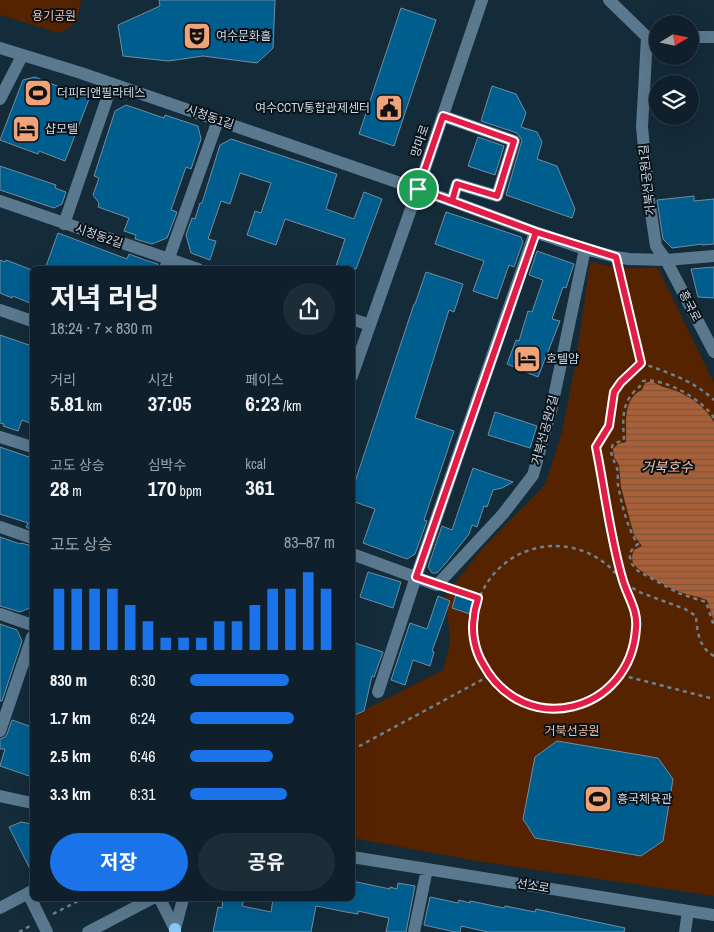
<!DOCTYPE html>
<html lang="ko">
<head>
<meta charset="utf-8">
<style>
	:root { --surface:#0f202c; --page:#1d2d38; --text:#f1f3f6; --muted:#9ba3a9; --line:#2f3e48; --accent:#1a73e8 }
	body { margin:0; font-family:"Archivo Narrow","Noto Sans KR",sans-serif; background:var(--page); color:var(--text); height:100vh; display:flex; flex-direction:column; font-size:19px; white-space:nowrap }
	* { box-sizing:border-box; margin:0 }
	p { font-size:16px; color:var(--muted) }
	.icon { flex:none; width:28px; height:28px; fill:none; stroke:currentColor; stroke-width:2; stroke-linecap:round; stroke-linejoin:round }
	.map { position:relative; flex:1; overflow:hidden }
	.sheet { position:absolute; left:30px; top:266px; width:325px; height:635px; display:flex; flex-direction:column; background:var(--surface); border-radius:8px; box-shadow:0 5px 20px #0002,0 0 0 1px var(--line) }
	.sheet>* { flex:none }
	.needle { width:32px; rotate:80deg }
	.buttons { position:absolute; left:649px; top:15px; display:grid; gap:10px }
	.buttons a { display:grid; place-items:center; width:50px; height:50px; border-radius:50%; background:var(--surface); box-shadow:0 5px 20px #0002,0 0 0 1px var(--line); font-size:25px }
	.pin { position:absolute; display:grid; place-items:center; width:42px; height:42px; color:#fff; margin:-21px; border:2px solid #fff; border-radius:50%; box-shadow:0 1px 5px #0007 }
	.round { display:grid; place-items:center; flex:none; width:52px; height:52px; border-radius:26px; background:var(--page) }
	.summary { display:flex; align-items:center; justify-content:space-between; height:85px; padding:0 20px }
	h1 { font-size:28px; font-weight:700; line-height:38px }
	.figures { display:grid; grid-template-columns:repeat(3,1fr); gap:8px; height:85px; padding:5px 20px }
	.figures div { display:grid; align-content:center }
	.figures b { font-size:21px; font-weight:700 }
	.figures small { font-size:14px; font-weight:400 }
	.figures p { font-size:14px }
	.chart { height:140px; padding:10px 20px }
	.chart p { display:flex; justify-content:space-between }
	.chart svg { width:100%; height:90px; margin-top:5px; stroke:var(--accent); stroke-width:6 }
	.action { display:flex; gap:10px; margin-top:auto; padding:10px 20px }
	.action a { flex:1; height:58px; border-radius:30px; background:var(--accent); color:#fff; font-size:20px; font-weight:700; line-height:58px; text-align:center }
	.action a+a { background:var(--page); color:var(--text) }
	ul { padding:0 20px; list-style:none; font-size:16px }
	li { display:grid; grid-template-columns:80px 60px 1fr; align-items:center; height:38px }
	li i { height:12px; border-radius:6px; background:var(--accent) }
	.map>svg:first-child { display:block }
	.green { fill:#552300 }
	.water { fill:url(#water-rules) }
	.building { fill:#005e8e; stroke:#738c9f }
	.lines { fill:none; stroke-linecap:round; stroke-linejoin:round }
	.path { stroke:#6e818e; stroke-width:2.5; stroke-dasharray:4 4; stroke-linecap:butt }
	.minor { stroke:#5a788e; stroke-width:12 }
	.major { stroke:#89c8f6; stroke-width:12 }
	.route-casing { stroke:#fff; stroke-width:10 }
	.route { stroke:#e11d48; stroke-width:6 }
	.labels { text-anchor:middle; stroke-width:4; stroke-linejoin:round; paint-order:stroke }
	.park-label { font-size:12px; fill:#fabd9d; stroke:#091219 }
	.poi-label { font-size:12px; fill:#cedbe6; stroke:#091219; text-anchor:start }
	.street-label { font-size:12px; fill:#cedbe6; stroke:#091219 }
	.water-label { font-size:14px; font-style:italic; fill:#fcbf9f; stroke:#091219 }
</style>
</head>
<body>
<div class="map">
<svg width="714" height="932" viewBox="0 0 714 932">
	<defs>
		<pattern id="water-rules" width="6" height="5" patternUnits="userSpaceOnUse" patternTransform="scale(1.25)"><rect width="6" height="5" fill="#a86038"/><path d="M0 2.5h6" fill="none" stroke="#7e543d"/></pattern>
	</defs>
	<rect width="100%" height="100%" fill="#142b3a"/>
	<path class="green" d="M0,0H81L77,22L69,28L59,33L0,15Z
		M590,262L621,268H658L714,383V896L476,861L353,838V716L443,670L450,643L446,594L481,550L545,485L562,432L576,361Z"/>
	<path class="water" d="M652,381C659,386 666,388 674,390C690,396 705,407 714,422V621L707,600C698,596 687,595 677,591C667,586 640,573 634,564C631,559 632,555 634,550L642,546L634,535L621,487L619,465L614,457L613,449L618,444L626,442C627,424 622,399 642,390L645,383Z"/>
	<path class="building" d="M159,0H275L273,48L257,63L203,56L168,61L123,56L118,25L160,6Z
		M401,8L436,20L394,146L359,134Z
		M35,77L89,99L65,161L39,151L38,154L0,140L23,80Z
		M492,86L516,94L526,113L521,127L537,132L542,142L537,159L557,166L575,209L572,218L506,195L522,140L517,133L481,121Z
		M126,105L164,118L165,115L198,126L201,139L191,169L186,167L171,210L177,212L167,238L152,244L135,239L136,235L124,231L129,218L98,207L99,203L93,195L99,178L94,176L115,111Z
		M478,137L504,146L495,175L468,166Z
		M231,139L337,174L326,209L354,219L364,192L382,199L356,269H335L345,239L285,219L276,245L247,235L255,211L261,213L271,183L240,173L230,204L221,201L208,239L216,241L210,260L191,253L186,235L192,218L195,219L200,203H202L220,145Z
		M0,166L56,185L55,188L66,192L62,204L54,208L0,190Z
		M694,196V201L714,199V244L702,245V244L672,248L663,239L657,200Z
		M446,212L521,237L523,242L514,267L509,265L497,299L473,291L484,261L435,244Z
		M58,233L127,259L129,254L145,260L158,264L157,269H45Z
		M537,251L574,264L566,288L563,287L552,319L560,321L538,377L507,364L516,340L519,341L528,311L532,312L543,280L529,275Z
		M0,260L5,262L6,260L32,270V304L13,296L12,298L0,293Z
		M714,267V298L698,297L691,269Z
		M426,272L463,284L454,312L449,310L415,418L454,431L424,520L427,521L415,554L407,559L363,543L375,509L352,501V491L414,304H415Z
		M0,335L32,346V424L22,420L18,431L3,426L4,424L0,423Z
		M495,412L537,426L530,448L488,435Z
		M0,447L32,458V530L26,527L28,523L0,514Z
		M473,468L513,482L502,488L493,490L487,507L484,506L477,527L472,525L469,534L446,563L437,573H432L428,567L442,526L452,530Z
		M0,537L20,544L21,543L32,546V607L20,612L0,606Z
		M368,572L401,582L393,608L360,597Z
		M456,595L475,600L470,614L452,608Z
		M438,596L450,601L432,651L434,652L430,666L413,660L405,685L391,680L410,623L427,629Z
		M0,624L17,630L22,641L2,701H0Z
		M352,642L383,652L374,677L372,676L364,711L352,716Z
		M12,720L32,727V777L0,766L5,749H0V739L5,737L7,734Z
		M557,741L658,758L673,779L663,841L641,856L535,838L523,819L535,757Z
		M21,822L32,824V873L9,827Z
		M352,881L390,889V887L397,889L398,883L415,886L406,932H386L389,918L358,911V914L346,912L316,906L311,932H213L218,907L222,908L223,899H244L242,906L271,912L273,899H352Z
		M430,897L458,903L459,900L470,903V901L504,908L505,906L535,912L536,909L625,928L624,932H488L461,926L460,932H455L424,925Z"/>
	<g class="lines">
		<path class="path" d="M619,269L641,363L621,382L614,392L609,426L596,447L623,582L639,592L685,609L696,616C697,631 699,648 714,656
			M641,363C667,372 694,381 714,400
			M714,418C703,400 664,377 643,381C640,388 638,387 633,393C621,406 623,424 624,440L613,444C609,455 613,457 616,466C619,471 617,479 618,485C621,502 628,531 638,544L634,547L629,554L632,564L638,571L678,593L706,602L714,626
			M474 627a81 81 0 1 1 162 0a81 81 0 1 1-162 0Z
			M450,589L478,598
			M621,675L714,699
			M352,750L489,676
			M53,914L82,899
			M19,932L30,926"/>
		<path class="minor" d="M609,0L647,37H658
			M647,37L642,127L649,200L656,246L666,260L714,352
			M690,37H714
			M0,48L81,73L452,201L535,232L585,249L616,257L629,259L666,260L714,256
			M0,99L22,56
			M443,116L514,141L497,196L457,184L452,201
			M0,201L198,269
			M64,224L112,84
			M165,269L218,120
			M0,310L32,321
			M352,319L370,325
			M352,376L418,189L482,0
			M0,437L32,447
			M0,527L32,538
			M352,554L437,585L503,514L533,475L551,411L585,249
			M0,614L32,625
			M378,692L416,577L535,232
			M0,731L32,637
			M0,796L32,803
			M352,857L714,915
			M28,893L47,932
			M160,899L175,929
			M0,908L32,891
			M175,929L183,899
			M88,932L151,899
			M414,932L427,869
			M685,932L688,911"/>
		<path class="major" d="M175,932V929"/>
	</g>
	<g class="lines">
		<g class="route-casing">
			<path id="route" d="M418,189L536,232L416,577L478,598C477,604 474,610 474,617C471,632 475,651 483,664C524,740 631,713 636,628C638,611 628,597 623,581C610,538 605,491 596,447L609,426L614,392L621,382L641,363L616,257L536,232L452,201L457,184L497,196L514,141L443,116L418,189"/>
		</g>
		<use href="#route" class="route"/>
	</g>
	<defs>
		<g id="theatre-square" transform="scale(1.4375)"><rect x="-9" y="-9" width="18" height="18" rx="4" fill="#f0a279" stroke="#091219"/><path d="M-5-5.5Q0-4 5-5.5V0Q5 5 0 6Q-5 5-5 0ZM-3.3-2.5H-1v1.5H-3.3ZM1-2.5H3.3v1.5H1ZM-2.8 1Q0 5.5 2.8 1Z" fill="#111"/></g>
		<g id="stadium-square" transform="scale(1.4375)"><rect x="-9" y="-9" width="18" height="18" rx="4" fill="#f0a279" stroke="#091219"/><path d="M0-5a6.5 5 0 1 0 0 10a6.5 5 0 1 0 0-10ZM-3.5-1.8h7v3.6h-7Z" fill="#111"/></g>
		<g id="civic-square" transform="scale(1.4375)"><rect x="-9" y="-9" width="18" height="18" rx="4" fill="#f0a279" stroke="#091219"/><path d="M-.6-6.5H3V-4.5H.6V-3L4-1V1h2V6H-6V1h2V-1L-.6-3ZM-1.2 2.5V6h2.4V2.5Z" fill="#111"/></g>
		<g id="hotel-square" transform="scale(1.4375)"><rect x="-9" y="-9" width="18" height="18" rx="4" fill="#f0a279" stroke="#091219"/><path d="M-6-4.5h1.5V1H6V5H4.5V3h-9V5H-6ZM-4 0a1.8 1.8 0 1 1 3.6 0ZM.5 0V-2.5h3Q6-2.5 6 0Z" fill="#111"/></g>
	</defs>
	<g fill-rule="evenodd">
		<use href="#theatre-square" x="197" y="36"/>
		<use href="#stadium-square" x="38" y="93"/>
		<use href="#civic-square" x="389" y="108"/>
		<use href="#hotel-square" x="26" y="129"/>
		<use href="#hotel-square" x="527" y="359"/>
		<use href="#stadium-square" x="598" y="799"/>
	</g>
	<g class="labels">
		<g class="park-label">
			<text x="54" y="20">용기공원</text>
			<text x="572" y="735">거북선공원</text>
		</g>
		<g class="poi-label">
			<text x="216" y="40">여수문화홀</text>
			<text x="57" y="97">더피티앤필라테스</text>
			<text x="370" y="112" text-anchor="end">여수CCTV통합관제센터</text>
			<text x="45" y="133">샵모텔</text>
			<text x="546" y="363">호텔얌</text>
			<text x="617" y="803">흥국체육관</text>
		</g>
		<g class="street-label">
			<text transform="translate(210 117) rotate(19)" y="4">시청동1길</text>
			<text transform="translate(420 141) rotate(-71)" y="4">망마로</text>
			<text transform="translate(647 180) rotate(-96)" y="4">거북선공원1길</text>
			<text transform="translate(99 236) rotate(19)" y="4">시청동2길</text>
			<text transform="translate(690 306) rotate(63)" y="4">흥국로</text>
			<text transform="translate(545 430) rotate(-75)" y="4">거북선공원2길</text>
			<text transform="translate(533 886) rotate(9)" y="4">선소로</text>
		</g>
		<g class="water-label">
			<text x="667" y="472">거북호수</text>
		</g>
	</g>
</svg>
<div class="buttons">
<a><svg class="needle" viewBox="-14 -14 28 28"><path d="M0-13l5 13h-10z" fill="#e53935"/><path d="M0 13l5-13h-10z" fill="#9ba3a9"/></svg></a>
<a><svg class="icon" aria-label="layers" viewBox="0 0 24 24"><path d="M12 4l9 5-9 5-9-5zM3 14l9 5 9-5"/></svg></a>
</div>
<div class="pin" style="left:418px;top:189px;background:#1e9e55"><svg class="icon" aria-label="arrive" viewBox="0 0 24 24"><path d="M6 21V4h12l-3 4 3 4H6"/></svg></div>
<section class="sheet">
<div class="summary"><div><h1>저녁 러닝</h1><p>18:24 · 7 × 830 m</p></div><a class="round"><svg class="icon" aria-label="share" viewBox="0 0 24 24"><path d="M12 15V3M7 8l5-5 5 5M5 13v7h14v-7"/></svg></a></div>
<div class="figures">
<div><p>거리</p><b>5.81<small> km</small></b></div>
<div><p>시간</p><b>37:05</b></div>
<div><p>페이스</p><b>6:23<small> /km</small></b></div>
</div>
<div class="figures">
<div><p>고도 상승</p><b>28<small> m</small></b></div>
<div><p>심박수</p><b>170<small> bpm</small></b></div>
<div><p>kcal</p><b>361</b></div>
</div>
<div class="chart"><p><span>고도 상승</span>83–87 m</p>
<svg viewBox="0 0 160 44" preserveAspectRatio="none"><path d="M5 44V14M15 44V14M25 44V14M35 44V14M45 44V22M55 44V30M65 44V38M75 44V38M85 44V38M95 44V30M105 44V30M115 44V22M125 44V14M135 44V14M145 44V6M155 44V14"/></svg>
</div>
<ul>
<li><b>830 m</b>6:30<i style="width:68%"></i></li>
<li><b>1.7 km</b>6:24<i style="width:72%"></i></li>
<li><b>2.5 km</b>6:46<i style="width:57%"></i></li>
<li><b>3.3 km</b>6:31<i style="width:67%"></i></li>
</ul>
<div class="action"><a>저장</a><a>공유</a></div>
</section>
</div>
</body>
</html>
